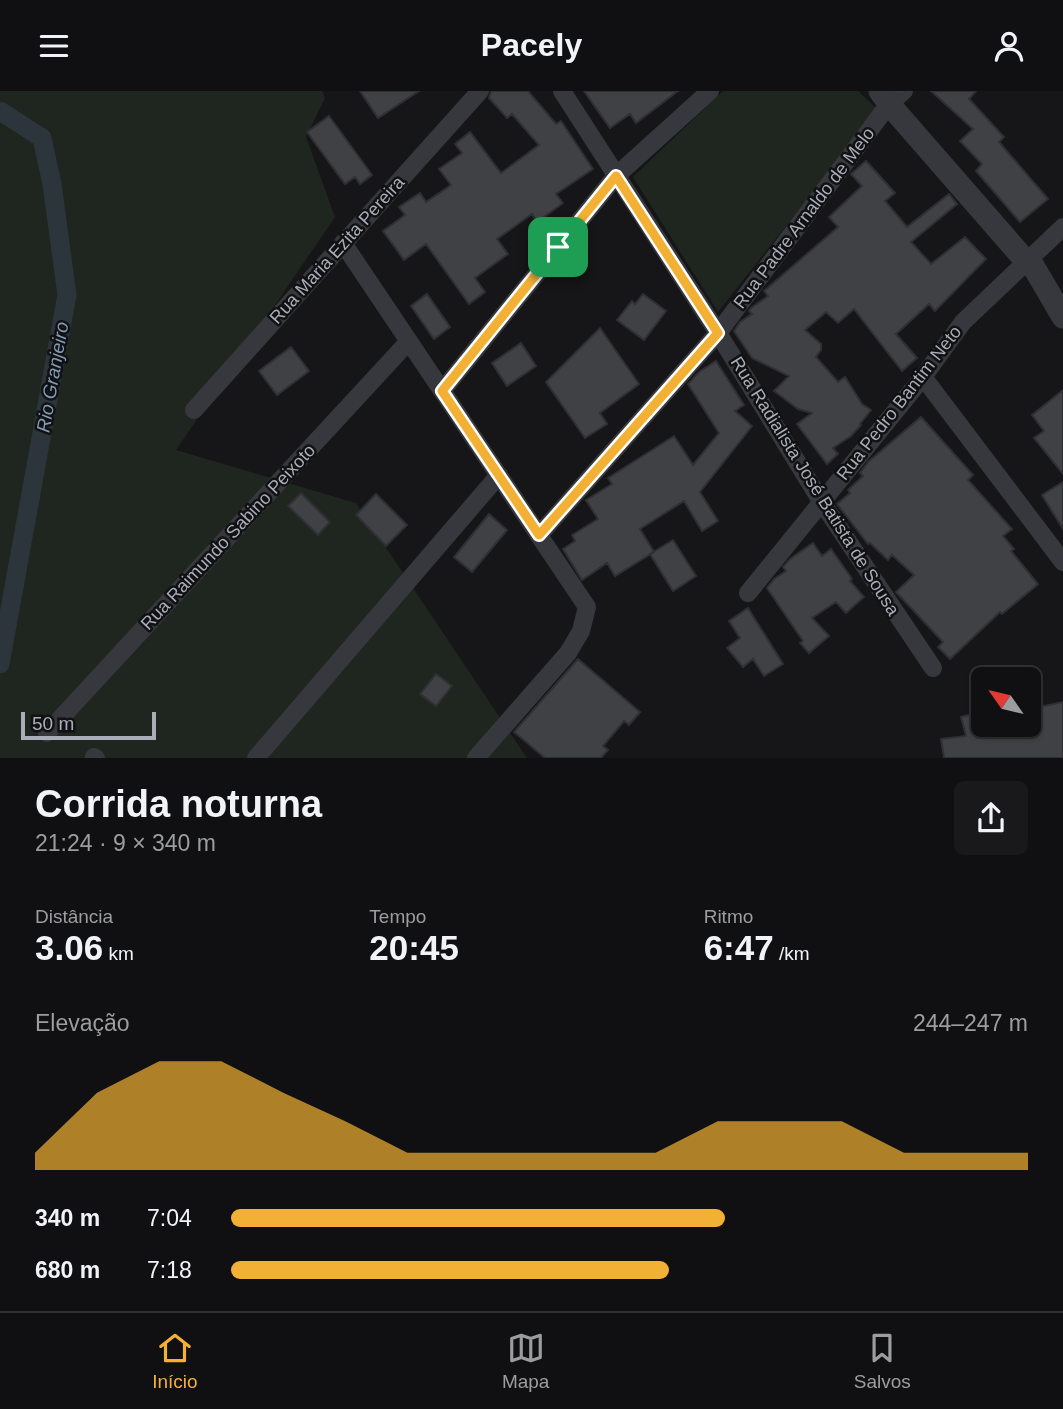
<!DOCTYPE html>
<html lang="pt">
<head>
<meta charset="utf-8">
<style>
	:root { --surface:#101012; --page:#19191b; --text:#f1f3f6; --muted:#9c9d9f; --line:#303032; --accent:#f2b134 }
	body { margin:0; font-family:Helvetica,sans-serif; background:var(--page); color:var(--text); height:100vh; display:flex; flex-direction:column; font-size:26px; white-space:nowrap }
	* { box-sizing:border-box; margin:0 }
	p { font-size:23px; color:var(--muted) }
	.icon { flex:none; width:38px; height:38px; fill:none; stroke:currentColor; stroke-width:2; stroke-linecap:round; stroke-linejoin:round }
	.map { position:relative; height:667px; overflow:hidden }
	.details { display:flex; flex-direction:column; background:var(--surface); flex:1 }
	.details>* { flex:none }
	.needle { width:46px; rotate:304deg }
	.tools { position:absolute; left:971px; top:576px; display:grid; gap:14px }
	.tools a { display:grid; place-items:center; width:70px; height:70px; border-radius:10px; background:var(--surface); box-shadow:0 2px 5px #0004,0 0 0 2px var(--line); font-size:35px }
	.scale { position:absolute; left:21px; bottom:18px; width:135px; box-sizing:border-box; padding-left:7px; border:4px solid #a8adb8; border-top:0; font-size:19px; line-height:24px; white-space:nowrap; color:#a8adb8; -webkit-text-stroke:5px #111113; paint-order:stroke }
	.pin { position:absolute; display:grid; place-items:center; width:60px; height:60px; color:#fff; margin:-30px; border-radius:14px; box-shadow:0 4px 10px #0006 }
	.round { display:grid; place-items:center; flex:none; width:74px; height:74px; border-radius:10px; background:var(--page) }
	.head { display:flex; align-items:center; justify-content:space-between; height:119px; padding:0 35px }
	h1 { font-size:38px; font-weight:600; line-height:52px }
	.figures { display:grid; grid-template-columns:repeat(3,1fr); gap:10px; height:119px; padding:7px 35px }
	.figures div { display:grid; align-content:center }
	.figures b { font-size:35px; font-weight:600 }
	.figures small { font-size:19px; font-weight:400 }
	.figures p { font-size:19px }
	.chart { height:196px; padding:14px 35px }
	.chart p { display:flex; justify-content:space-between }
	.chart svg { width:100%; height:126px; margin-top:7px; fill:var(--accent); opacity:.7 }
	ul { padding:0 35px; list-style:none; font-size:23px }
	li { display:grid; grid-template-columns:112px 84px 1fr; align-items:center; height:52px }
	li i { height:18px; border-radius:9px; background:var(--accent) }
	header { display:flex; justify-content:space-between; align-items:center; height:91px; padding:0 35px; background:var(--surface); font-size:32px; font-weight:600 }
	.tabs { display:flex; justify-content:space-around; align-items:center; height:98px; border-top:2px solid var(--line); background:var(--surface); font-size:19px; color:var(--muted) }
	.tabs a { display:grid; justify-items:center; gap:4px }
	.tabs .current { color:var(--accent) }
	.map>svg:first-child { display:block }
	.green { fill:#1e261f }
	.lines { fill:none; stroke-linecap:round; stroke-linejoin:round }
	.canal { stroke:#2c353c; stroke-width:19 }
	.building { fill:#404145; stroke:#303034; stroke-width:2 }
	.minor { stroke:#37383d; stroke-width:18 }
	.tertiary { stroke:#37383d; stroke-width:23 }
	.route-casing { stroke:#fff; stroke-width:14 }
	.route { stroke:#f2b134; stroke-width:9 }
	.labels { text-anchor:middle; stroke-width:5; stroke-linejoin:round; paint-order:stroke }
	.street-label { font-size:18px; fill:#a8adb8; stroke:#111113 }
	.water-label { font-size:19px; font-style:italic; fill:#7f9bb3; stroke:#111113 }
</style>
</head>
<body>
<header><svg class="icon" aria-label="menu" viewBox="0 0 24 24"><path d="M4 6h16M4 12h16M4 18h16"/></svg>Pacely<svg class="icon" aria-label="person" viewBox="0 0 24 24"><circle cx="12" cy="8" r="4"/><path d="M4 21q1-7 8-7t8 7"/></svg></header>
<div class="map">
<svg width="1063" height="667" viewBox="0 0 1063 667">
	<rect width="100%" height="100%" fill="#161618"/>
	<path class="green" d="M0,0H322L325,7L306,46L335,126L176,359L356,412L527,667H0Z
		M723,0H858L878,19L718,221L633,86Z"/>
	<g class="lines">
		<path class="canal" d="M0,20L42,47L52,93L67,204L0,573"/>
	</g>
	<path class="building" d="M360,0H419L378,27Z
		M491,0H528L556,33L561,30L593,78L556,103L563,112L537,131L532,123L497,148L508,163L475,187L485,201L469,213L426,153L404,169L383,140L405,124L399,116L420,102L426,111L451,94L439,78L462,62L455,53L470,41L501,82L539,54L512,23L507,27L489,7Z
		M584,0H678L636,32L630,23L610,37Z
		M931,0H976L969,8L1004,46L999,51L1048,108L1020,131L976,80L982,73L960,50L973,38Z
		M329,25L372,84L360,93L355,86L345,93L307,41Z
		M866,70L895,102L885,110L907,136L949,103L957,113L911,151L931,173L965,146L986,168L935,220L929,213L896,243L917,267L902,280L854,218L838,232L826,221L805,239L821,253V259L816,266L838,291L845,286L862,313L871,319L860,333L861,334L851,345L833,357L838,363L827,373L797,333L812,322L798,318L774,300L789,285L752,267L734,240L740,231L752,223L749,220L751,217L768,205L764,200L838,136L829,126L862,95L851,83Z
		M427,203L450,236L434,248L411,215Z
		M643,203L666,220L644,249L617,229L632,210L635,213Z
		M600,237L639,293L600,322L607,333L585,347L546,291Z
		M521,252L536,275L507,295L492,272Z
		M291,256L309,280L277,304L259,280Z
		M716,270L744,314L735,320L752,335L700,401L718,430L702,440L684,410L640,438L654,461L615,485L607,472L582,489L563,458L575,450L572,444L598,428L586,409L612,393L608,387L674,345L693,374L719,342L688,293L699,281Z
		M1063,299V383L1034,347L1044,340L1032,324Z
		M921,326L973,384L968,389L1012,438L1003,445L1014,458L1011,460L1038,493L1002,523L1000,521L950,568L938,556L943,551L896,501L914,484L892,464L888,469L870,452L868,453L837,413L850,402L848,399L863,385L860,382L868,371Z
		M1063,391V438L1042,404Z
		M301,402L330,431L318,444L288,415Z
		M376,403L407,434L386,455L356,424Z
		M489,423L507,439L472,481L454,466Z
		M673,449L696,485L673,500L650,463Z
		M813,452L822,465L831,458L852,488L850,490L864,506L846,522L836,511L812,527L829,545L809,562L800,552L803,550L767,497L774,488L786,480L783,476L790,468Z
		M748,517L783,573L764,585L753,568L743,576L727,557L740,547L729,530Z
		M578,568L640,621L629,634L624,630L603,655L608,659L601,667H545L514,641Z
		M436,583L452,595L436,615L420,603Z
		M1063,611V667H944L941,648L966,645L961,626L984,620V634H1029V618Z"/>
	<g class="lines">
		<path class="minor" d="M562,0L718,242L821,410L933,577
			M343,152L587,516L581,540L568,562L476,667
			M923,286L1063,471
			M442,300L616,85L710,0
			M194,319L480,0
			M539,444L718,242L889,13L904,0
			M748,502L923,286L963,231L1063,136
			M47,642L409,250
			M94,666L96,667
			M256,667L499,384"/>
		<path class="tertiary" d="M880,0L889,13L1025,169L1029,168L1063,226"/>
	</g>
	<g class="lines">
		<g class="route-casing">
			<path id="route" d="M616,85L718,242L539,444L442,300Z"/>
		</g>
		<use href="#route" class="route"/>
	</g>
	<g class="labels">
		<g class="street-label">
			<text transform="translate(804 127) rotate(-53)" y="6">Rua Padre Arnaldo de Melo</text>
			<text transform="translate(337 159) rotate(-48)" y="6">Rua Maria Ezita Pereira</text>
			<text transform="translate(899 312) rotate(-52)" y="6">Rua Pedro Bantim Neto</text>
			<text transform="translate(815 395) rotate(58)" y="6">Rua Radialista José Batista de Sousa</text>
			<text transform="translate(228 446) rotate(-47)" y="6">Rua Raimundo Sabino Peixoto</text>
		</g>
		<g class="water-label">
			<text transform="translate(52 286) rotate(-80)" y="7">Rio Granjeiro</text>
		</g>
	</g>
</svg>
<div class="tools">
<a><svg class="needle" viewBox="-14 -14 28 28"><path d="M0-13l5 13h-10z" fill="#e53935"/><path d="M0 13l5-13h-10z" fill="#9c9d9f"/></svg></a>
</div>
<div class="scale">50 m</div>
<div class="pin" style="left:558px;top:156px;background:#1e9e55"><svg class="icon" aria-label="arrive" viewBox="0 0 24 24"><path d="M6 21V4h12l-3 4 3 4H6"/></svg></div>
</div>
<section class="details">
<div class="head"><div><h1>Corrida noturna</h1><p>21:24 · 9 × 340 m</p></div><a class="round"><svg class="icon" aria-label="share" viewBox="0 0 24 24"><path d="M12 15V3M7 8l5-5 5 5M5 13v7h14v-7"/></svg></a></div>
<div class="figures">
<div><p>Distância</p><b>3.06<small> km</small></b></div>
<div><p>Tempo</p><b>20:45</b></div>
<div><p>Ritmo</p><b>6:47<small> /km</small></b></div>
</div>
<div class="chart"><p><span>Elevação</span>244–247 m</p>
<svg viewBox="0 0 160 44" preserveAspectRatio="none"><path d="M0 44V38L10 17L20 6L30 6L40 17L50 27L60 38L70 38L80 38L90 38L100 38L110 27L120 27L130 27L140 38L150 38L160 38V44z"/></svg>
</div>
<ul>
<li><b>340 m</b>7:04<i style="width:62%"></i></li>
<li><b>680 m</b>7:18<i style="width:55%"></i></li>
</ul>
</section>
<nav class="tabs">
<a class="current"><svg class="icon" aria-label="home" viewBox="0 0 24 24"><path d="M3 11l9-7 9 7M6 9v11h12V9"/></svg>Início</a>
<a><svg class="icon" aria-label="map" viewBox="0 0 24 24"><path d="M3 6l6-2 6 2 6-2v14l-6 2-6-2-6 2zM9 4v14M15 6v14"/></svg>Mapa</a>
<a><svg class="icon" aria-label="saved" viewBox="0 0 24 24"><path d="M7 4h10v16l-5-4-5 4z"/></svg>Salvos</a>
</nav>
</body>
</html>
